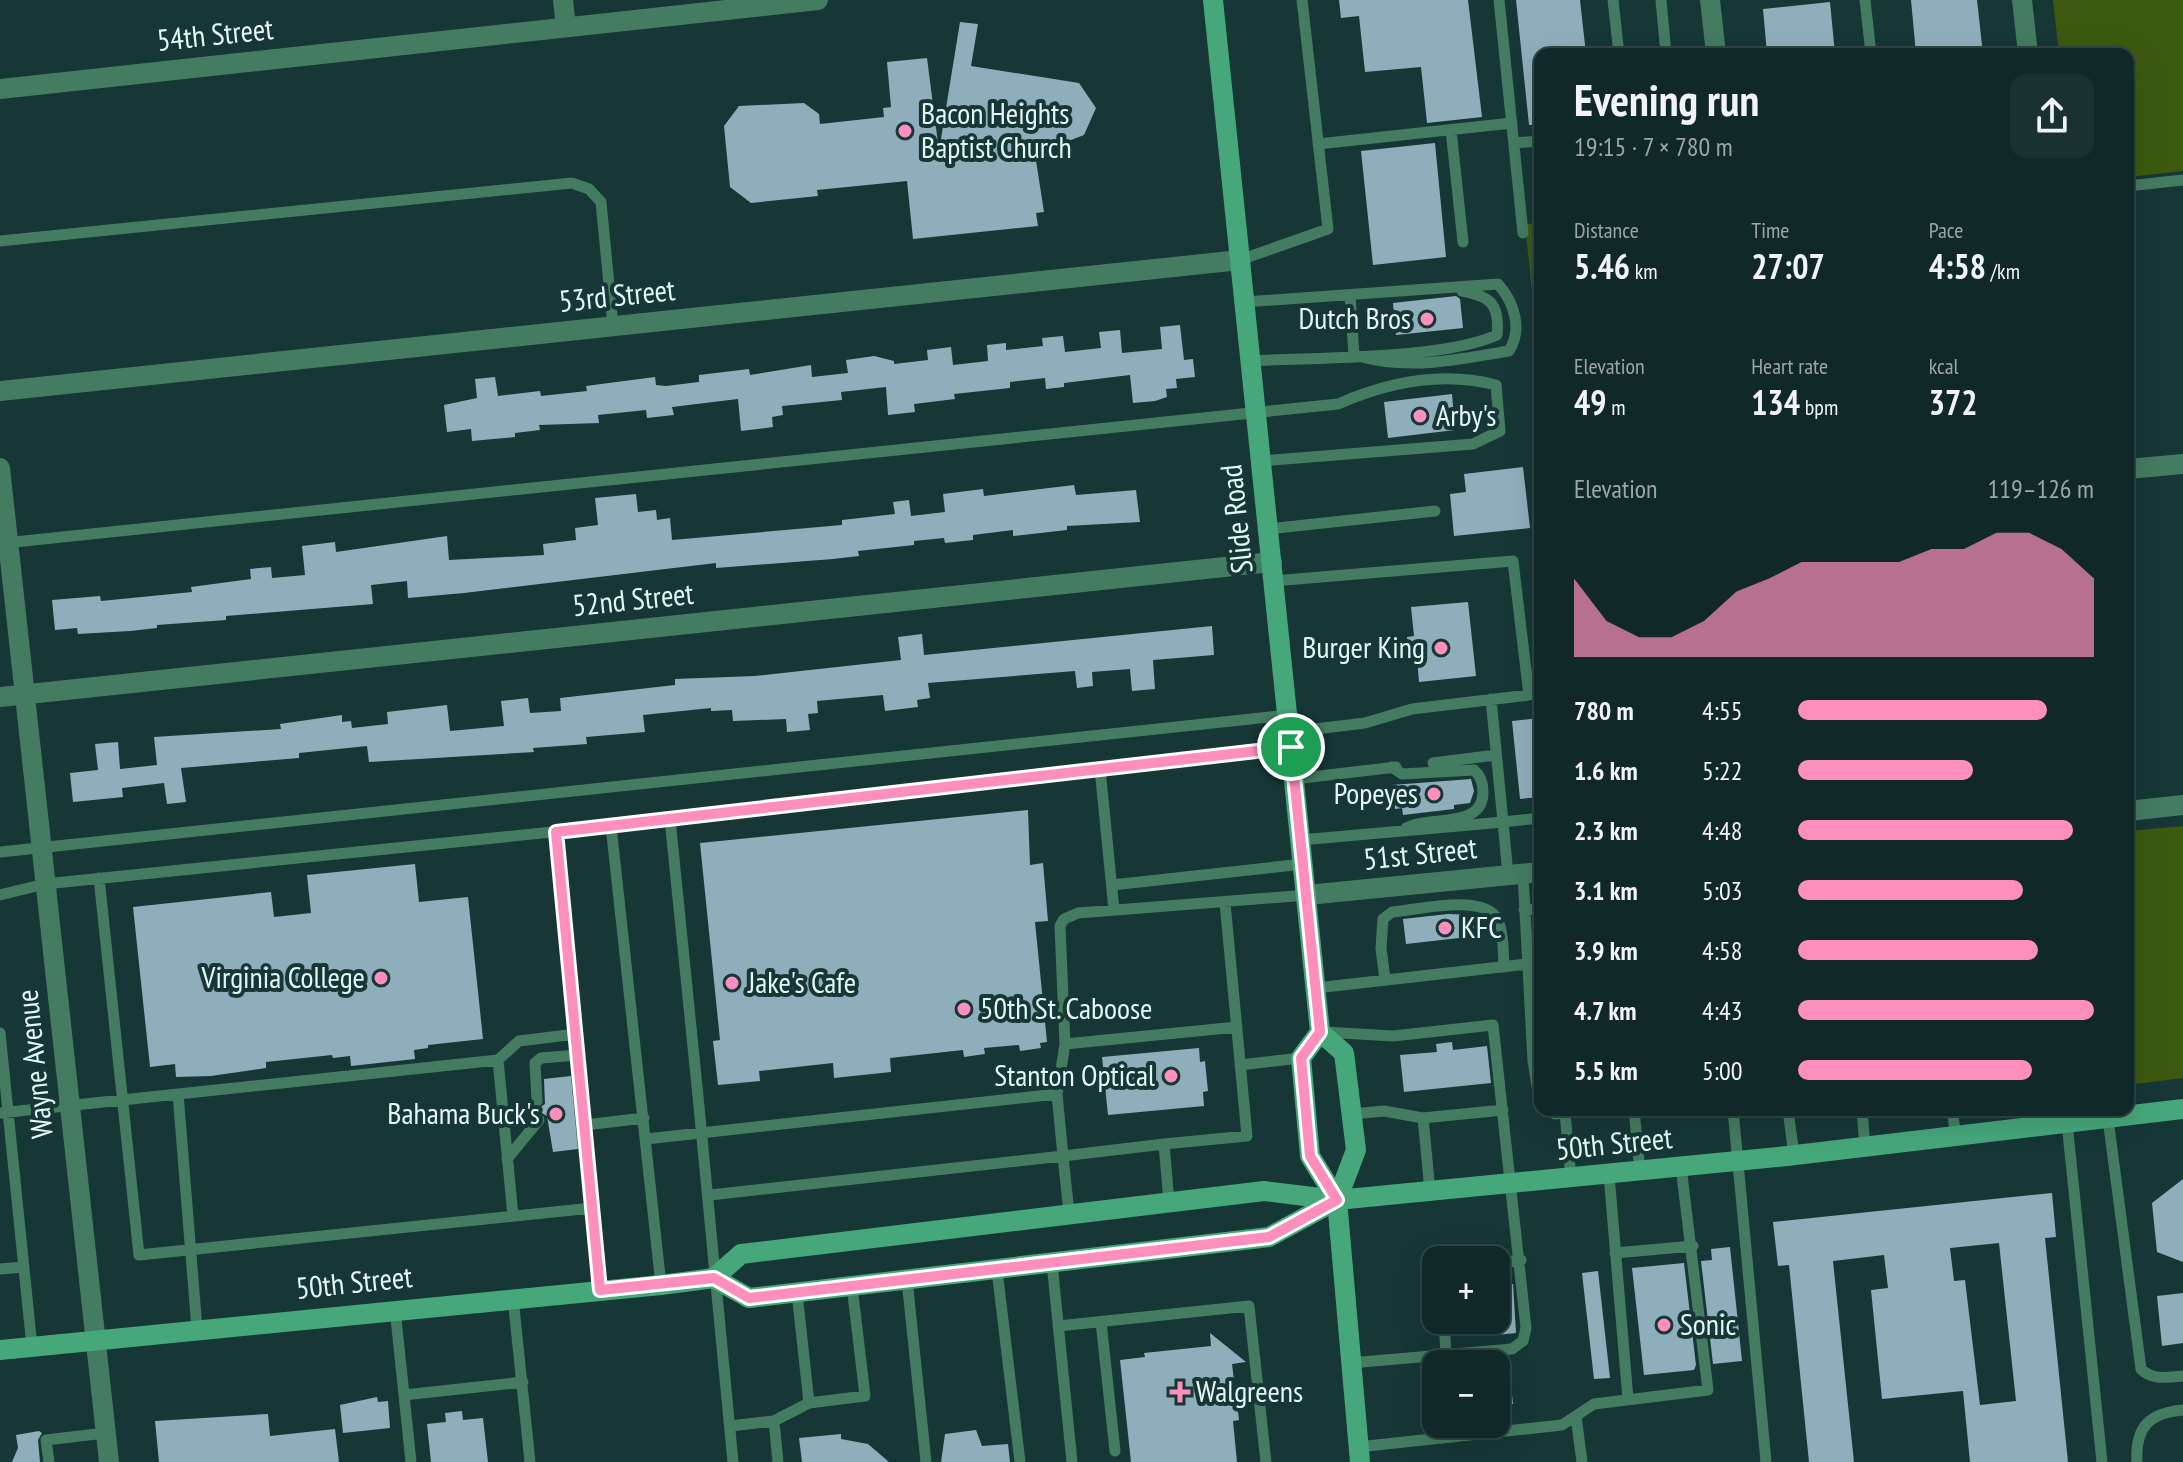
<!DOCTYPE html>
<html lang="en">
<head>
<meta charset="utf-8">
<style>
	:root { --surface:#102928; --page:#193130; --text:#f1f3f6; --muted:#9ca6a8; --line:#304545; --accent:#fe8ebc }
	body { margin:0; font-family:"PT Sans Narrow",sans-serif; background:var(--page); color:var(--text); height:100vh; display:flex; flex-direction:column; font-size:30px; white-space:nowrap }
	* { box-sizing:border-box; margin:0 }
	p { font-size:26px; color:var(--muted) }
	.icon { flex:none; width:44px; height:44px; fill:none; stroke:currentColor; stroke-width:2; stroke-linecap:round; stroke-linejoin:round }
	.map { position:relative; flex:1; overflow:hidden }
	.side { position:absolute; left:1534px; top:48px; width:600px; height:1068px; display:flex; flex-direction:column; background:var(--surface); border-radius:16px; box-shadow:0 8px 32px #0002,0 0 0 2px var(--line) }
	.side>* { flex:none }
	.tools { position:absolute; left:1422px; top:1246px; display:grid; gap:16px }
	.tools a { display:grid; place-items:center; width:88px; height:88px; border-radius:16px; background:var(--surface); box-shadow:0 8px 32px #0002,0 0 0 2px var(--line); font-size:40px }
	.pin { position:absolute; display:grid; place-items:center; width:68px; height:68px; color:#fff; margin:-34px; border:4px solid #fff; border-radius:50%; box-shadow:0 2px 8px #0007 }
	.round { display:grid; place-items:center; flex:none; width:84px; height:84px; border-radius:16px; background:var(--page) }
	.summary { display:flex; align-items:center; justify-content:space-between; height:136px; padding:0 40px }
	h1 { font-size:44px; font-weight:800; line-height:60px }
	.figures { display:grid; grid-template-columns:repeat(3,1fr); gap:12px; height:136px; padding:8px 40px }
	.figures div { display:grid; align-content:center }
	.figures b { font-size:34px; font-weight:800 }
	.figures small { font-size:22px; font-weight:400 }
	.figures p { font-size:22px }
	.chart { height:224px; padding:16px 40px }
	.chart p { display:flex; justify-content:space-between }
	.chart svg { width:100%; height:144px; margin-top:8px; fill:var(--accent); opacity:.7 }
	ul { padding:0 40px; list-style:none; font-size:26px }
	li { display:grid; grid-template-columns:128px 96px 1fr; align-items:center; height:60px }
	li i { height:20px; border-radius:10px; background:var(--accent) }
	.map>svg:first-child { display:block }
	.green { fill:#3d590f }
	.building { fill:#8faebb; fill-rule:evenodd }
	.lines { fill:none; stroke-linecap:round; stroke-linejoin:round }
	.service { stroke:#437c61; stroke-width:11 }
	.minor { stroke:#437c61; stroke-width:20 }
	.tertiary { stroke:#437c61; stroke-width:20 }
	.secondary { stroke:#46a77b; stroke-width:20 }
	.route-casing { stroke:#fff; stroke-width:16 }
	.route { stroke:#fe8ebc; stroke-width:10 }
	.poi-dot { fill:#fe8ebc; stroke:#163736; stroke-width:3 }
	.labels { text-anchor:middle; stroke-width:8; stroke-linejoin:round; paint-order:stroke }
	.street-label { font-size:30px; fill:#e4f7f6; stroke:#163736 }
	.poi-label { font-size:30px; fill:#e4f7f6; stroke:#163736; text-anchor:start }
</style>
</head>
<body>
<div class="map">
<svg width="2183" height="1462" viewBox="0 0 2183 1462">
	<rect width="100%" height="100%" fill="#163736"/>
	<path class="green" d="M2053,0H2183V171L2128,177V54H2059Z
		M1540,223V370L1525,224Z
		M2183,826V1078L2128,1085V831Z"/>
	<path class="building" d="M1339,0H1468L1482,117L1427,123L1421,67L1365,72L1359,16L1341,18Z
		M1516,0H1580L1586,54H1540V125H1529Z
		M1911,0H1977L1983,54H1916Z
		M1830,2L1835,54H1767L1763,9Z
		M960,22L978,24L971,66L1079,83L1096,108L1084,135L1035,154L1044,212L1036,213L1038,226L913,239L907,181L817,190L818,196L751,203L730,187L724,126L739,106L804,103L819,114L820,124L884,117L883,108L891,107L887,62L927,58L939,151Z
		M1435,143L1446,257L1373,265L1361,151Z
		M1456,296L1460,299L1463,328L1396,335L1393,303Z
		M1180,325L1184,360L1193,359L1195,377L1176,379L1177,388L1166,389L1167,397L1155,401L1133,403L1130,375L1064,383V387L1046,389L1045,378L1010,382V388L954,394L955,399L914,404L915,412L888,415L886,387L841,392L842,400L782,406L783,415L772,417L773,427L741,431L738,399L672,407L674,415L647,418L646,410L598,415L599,423L539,425L540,430L515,433V437L472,441L471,429L447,432L444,405L477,398L475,379L495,377L498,396L540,391L541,396L587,391L586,386L655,377L656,385L666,386L699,382V375L749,369L750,375L811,365L812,377L848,373L846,360L874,356L894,361V364L928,360L927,350L951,347L953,365L988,361L987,345L1006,343V350L1043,346L1042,338L1063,336L1065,352L1101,348L1099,332L1120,330L1122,353L1162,349L1160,327Z
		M1452,394L1455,430L1388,438L1384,402Z
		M1523,467L1530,528L1454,536L1450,494L1466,492L1464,474Z
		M1074,485L1076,495L1136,490L1140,522L1067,526V530L1013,536V530L973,535V540L945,543L944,538L914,541V545L858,551L859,556L833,559L716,568V563L464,593L408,598L407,581L371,585L373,604L226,616V620L157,625V628L130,631L78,634L77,628L55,630L52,600L100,596L101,601L192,592L191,587L251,579L250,569L271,567L272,578L305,575L302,546L335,542L336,552L447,536L449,560L544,555L543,544L576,540L575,528L598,525L595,498L636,494L638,512L656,510L657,520L670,518L672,540L842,525V520L895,514L893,502L909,500L911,516L945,512L943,494L983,489L984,496Z
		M1468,602L1476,676L1419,682L1417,658L1409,659L1407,637L1414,636L1411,607Z
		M1212,626L1214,655L1153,660L1155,689L1132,691L1130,669L1092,672L1093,686L1077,688L1075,671L928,683L930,698L917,700L918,707L885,711L883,695L817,701L818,713L808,714L810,730L787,732L786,719L733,721L732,710L711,711V708L643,715L645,732L586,737L587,744L533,748L534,752L369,762L367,746L299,753V758L181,768L186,802L167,804L164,783L122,788L123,797L73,802L70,773L98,770L95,744L118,742L120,769L157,765L154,737L281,729L280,724L342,715V722L351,721L352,728L388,724L387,712L447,705L450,731L504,726L501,701L528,698L530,713L561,711L560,698L675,685V679L755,676L901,660L898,637L922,634L924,655Z
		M1540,718V797L1520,799L1512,721Z
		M1471,779L1474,791L1470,803L1454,805V809L1403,815L1402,808L1395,809L1392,785Z
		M1028,810L1030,865L1043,863L1048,921L1035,922L1047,1042L1040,1043L1041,1048L1020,1051L1019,1045L984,1048L985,1054L964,1057L963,1050L890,1058L891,1072L834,1078L833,1063L759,1071L760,1081L718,1085L713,1041L720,1040L700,843Z
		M415,864L419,902L468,897L483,1039L428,1045V1048L414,1050L415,1059L351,1066L350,1056L333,1058L332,1055L266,1062V1068L211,1076L176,1077L175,1064L150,1067L133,907L271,892L274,917L311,913L307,875Z
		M1448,914L1474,915L1477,936L1406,944L1403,919Z
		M1452,1042L1453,1050L1487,1046L1491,1083L1404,1092L1400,1055L1437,1052L1436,1044Z
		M1199,1048L1200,1062L1205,1061L1208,1091L1203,1092L1204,1106L1108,1115L1102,1057Z
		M571,1076L578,1149L553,1152L547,1116L540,1112L533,1115L532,1108L538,1109L545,1104L544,1079Z
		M2183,1179V1262L2157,1252L2152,1203Z
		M2052,1193L2056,1237L2045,1238L2068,1462H1970L1963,1391L1882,1399L1871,1290L1888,1288L1884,1255L1833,1261L1854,1462H1809L1789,1265L1778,1266L1773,1222ZM1999,1243L2016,1401L1980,1405L1965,1280L1954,1281L1950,1248Z
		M1730,1247L1742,1361L1713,1364L1701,1261L1712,1260L1711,1249Z
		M1684,1263L1696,1365L1694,1370L1644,1375L1632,1268Z
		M1598,1271L1610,1378L1594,1379L1582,1273Z
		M1513,1284L1516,1333L1496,1335V1286Z
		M2183,1293V1343L2162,1346L2157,1296Z
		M1210,1333L1246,1362L1232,1364L1239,1420L1233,1421L1237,1462H1131L1120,1360L1145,1357L1144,1353L1211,1346Z
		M1508,1358L1513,1404L1496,1406V1359Z
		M377,1397L378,1402L388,1401L390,1428L343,1433L340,1405Z
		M462,1411L463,1420L483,1418L488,1462H431L427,1424L446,1422L445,1413Z
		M268,1414L270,1436L335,1429L339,1462H159L155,1421Z
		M976,1430L982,1446L1008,1444L1010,1462H941L945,1434Z
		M39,1431L42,1433L38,1440L40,1462H12L18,1448L16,1435Z
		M841,1434V1439L868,1444L889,1462H802L799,1438Z"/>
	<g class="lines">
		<path class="service" d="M1499,0L1523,233
			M1613,0L1619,54
			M1661,0L1666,54
			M1865,0L1871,54
			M1451,130L1463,242
			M1514,143L1540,141
			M1318,144L1512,123
			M2128,186L2183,180
			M0,241L572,183L589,189L601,202L613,326
			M1240,260L1328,229L1302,0
			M1350,295L1354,355
			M1244,302L1498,284C1514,302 1523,329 1509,351C1454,360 1409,371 1354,355
			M1250,361C1315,357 1441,360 1497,335C1500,305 1491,296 1462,291
			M1268,529L1435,511
			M5,543L1338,404C1388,382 1442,371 1496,385L1500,431L1473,444L1260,461
			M1273,581L1513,561L1529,695L1412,709L1365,723L1290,732
			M1491,699L1503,822L1540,818
			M1433,763L1496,755
			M1392,767L1402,774L1474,770C1481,776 1483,783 1483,792C1483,830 1429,815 1406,828
			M1100,769L1114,910
			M1294,779L1396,767
			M670,819C693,1033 712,1248 733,1462
			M556,832L600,1290
			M1301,840L1503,822L1508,875
			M0,852L1288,715
			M1523,874L1533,1061L1540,1105
			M99,878L139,1255L592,1208
			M1112,885L1303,864
			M0,895L45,884L611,826
			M1524,910L1540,909
			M1385,980L1381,948L1383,919L1392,912C1416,910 1480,894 1496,917C1504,930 1503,952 1504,967
			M1316,988L1527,964
			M1325,1032L1393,1036L1493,1025L1526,1328L1523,1341L1512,1349L1350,1363
			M0,1033L32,1347
			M1065,1044L1237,1027
			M498,1060L513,1216
			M1240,1065L1301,1058
			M178,1094L498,1060L519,1041L576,1034
			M537,1101L535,1063L541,1058L578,1055
			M1545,1110L1555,1114L1587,1110
			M1634,1110L1640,1171
			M1733,1110L1766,1462
			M1788,1110L1794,1155
			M1862,1110L1865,1147
			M1952,1110L1956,1136
			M0,1113L178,1094L197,1329
			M1565,1113L1571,1178
			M1352,1114L1384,1111L1423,1118
			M2108,1119L2141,1369C2153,1381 2167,1377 2183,1376
			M2067,1123L2102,1462
			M585,1125L644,1118
			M646,1139L1057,1094
			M507,1159L539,1120
			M1609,1175L1628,1399
			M1430,1191L1423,1118L1503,1110
			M710,1195L1063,1156L1057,1094L1065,1044L1060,926L1064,919L1078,913L1307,895
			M1169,1202L1164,1144L1247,1136L1225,903
			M1069,1213L1063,1156L1164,1144
			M1615,1253L1693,1246
			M1052,1263L1072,1462
			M1496,1263L1521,1260
			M0,1269L24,1267
			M997,1270L1020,1462
			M907,1280L926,1462
			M661,1285L611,826L1291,747
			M797,1293L809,1403L865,1396L852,1286
			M513,1298L530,1462
			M395,1309L411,1462
			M1444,1320L1446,1354
			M1101,1322L1115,1451
			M1058,1326L1249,1306L1266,1462
			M404,1395L523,1382
			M1576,1416L1582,1462
			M774,1421L778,1462
			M730,1426L774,1421L809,1403
			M1358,1447L1562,1425L1594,1404L1708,1390L1681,1167
			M49,1462L46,1440L105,1433
			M2137,1462C2135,1427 2149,1413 2183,1410"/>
		<path class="minor" d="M563,0L566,27
			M1710,0L1716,54
			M2022,0L2028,54
			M0,391L1240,260
			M0,468L109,1462
			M2128,469L2183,464
			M0,697L1272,562
			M2128,811L2183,805
			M1307,895L1540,872"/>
		<path class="tertiary" d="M0,89L818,0"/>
		<path class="secondary" d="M1213,0L1320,1032L1301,1058L1310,1156L1337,1200
			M1320,1032L1344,1053L1356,1150L1337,1200L1360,1462
			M714,1278L749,1298L1269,1237L1337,1200
			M0,1350L661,1285L714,1278L741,1254L1264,1191L1337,1200L1787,1156L2183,1109"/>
	</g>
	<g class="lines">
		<g class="route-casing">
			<path id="route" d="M1291,747L1320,1032L1301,1058L1310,1156L1337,1200L1269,1237L749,1298L714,1278L600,1290L556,832Z"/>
		</g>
		<use href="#route" class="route"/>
	</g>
	<g class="poi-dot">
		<circle cx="905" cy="131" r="8"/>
		<circle cx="1427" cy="319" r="8"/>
		<circle cx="1420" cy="416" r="8"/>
		<circle cx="1441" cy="648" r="8"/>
		<circle cx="1434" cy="794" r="8"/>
		<circle cx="1445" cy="928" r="8"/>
		<circle cx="381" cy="978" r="8"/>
		<circle cx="732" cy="983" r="8"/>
		<circle cx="964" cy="1009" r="8"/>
		<circle cx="1171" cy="1076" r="8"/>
		<circle cx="556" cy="1114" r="8"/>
		<circle cx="1664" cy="1325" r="8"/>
		<path d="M1176 1380h8v8h8v8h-8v8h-8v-8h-8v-8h8z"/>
	</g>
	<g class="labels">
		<g class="street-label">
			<text transform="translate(215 35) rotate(-6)" y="10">54th Street</text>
			<text transform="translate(617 296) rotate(-6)" y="10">53rd Street</text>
			<text transform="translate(1237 519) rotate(-96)" y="10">Slide Road</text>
			<text transform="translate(633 600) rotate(-6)" y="10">52nd Street</text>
			<text transform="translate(1420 854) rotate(-6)" y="10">51st Street</text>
			<text transform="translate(35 1064) rotate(-96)" y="10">Wayne Avenue</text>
			<text transform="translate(1614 1144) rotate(-6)" y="10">50th Street</text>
			<text transform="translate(354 1283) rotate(-6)" y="10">50th Street</text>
		</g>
		<g class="poi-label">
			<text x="921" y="124">Bacon Heights<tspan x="921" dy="34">Baptist Church</tspan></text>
			<text x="1411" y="329" text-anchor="end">Dutch Bros</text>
			<text x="1436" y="426">Arby's</text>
			<text x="1425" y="658" text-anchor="end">Burger King</text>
			<text x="1418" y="804" text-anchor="end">Popeyes</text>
			<text x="1461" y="938">KFC</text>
			<text x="365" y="988" text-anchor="end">Virginia College</text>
			<text x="748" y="993">Jake's Cafe</text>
			<text x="980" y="1019">50th St. Caboose</text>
			<text x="1155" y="1086" text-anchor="end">Stanton Optical</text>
			<text x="540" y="1124" text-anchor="end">Bahama Buck's</text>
			<text x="1680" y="1335">Sonic</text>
			<text x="1196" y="1402">Walgreens</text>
		</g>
	</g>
</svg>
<div class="tools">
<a>+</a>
<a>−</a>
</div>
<div class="pin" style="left:1291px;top:747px;background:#1e9e55"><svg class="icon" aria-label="arrive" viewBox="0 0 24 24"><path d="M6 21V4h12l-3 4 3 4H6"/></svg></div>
<section class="side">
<div class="summary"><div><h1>Evening run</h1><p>19:15 · 7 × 780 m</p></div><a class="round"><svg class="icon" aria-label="share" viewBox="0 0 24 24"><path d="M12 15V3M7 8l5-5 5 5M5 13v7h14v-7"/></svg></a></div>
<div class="figures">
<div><p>Distance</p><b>5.46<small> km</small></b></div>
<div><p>Time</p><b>27:07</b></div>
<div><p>Pace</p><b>4:58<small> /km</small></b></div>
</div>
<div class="figures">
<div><p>Elevation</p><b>49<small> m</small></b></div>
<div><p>Heart rate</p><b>134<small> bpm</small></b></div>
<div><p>kcal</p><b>372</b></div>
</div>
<div class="chart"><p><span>Elevation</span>119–126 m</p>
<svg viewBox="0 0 160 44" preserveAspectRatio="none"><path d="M0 44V20L10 33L20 38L30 38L40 33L50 24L60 20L70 15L80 15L90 15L100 15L110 11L120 11L130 6L140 6L150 11L160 20V44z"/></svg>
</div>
<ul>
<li><b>780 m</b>4:55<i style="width:84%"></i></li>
<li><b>1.6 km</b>5:22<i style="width:59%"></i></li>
<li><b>2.3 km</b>4:48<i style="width:93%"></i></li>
<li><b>3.1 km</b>5:03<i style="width:76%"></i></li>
<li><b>3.9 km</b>4:58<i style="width:81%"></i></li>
<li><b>4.7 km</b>4:43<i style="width:100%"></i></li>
<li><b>5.5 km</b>5:00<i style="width:79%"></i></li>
</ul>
</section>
</div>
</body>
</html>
